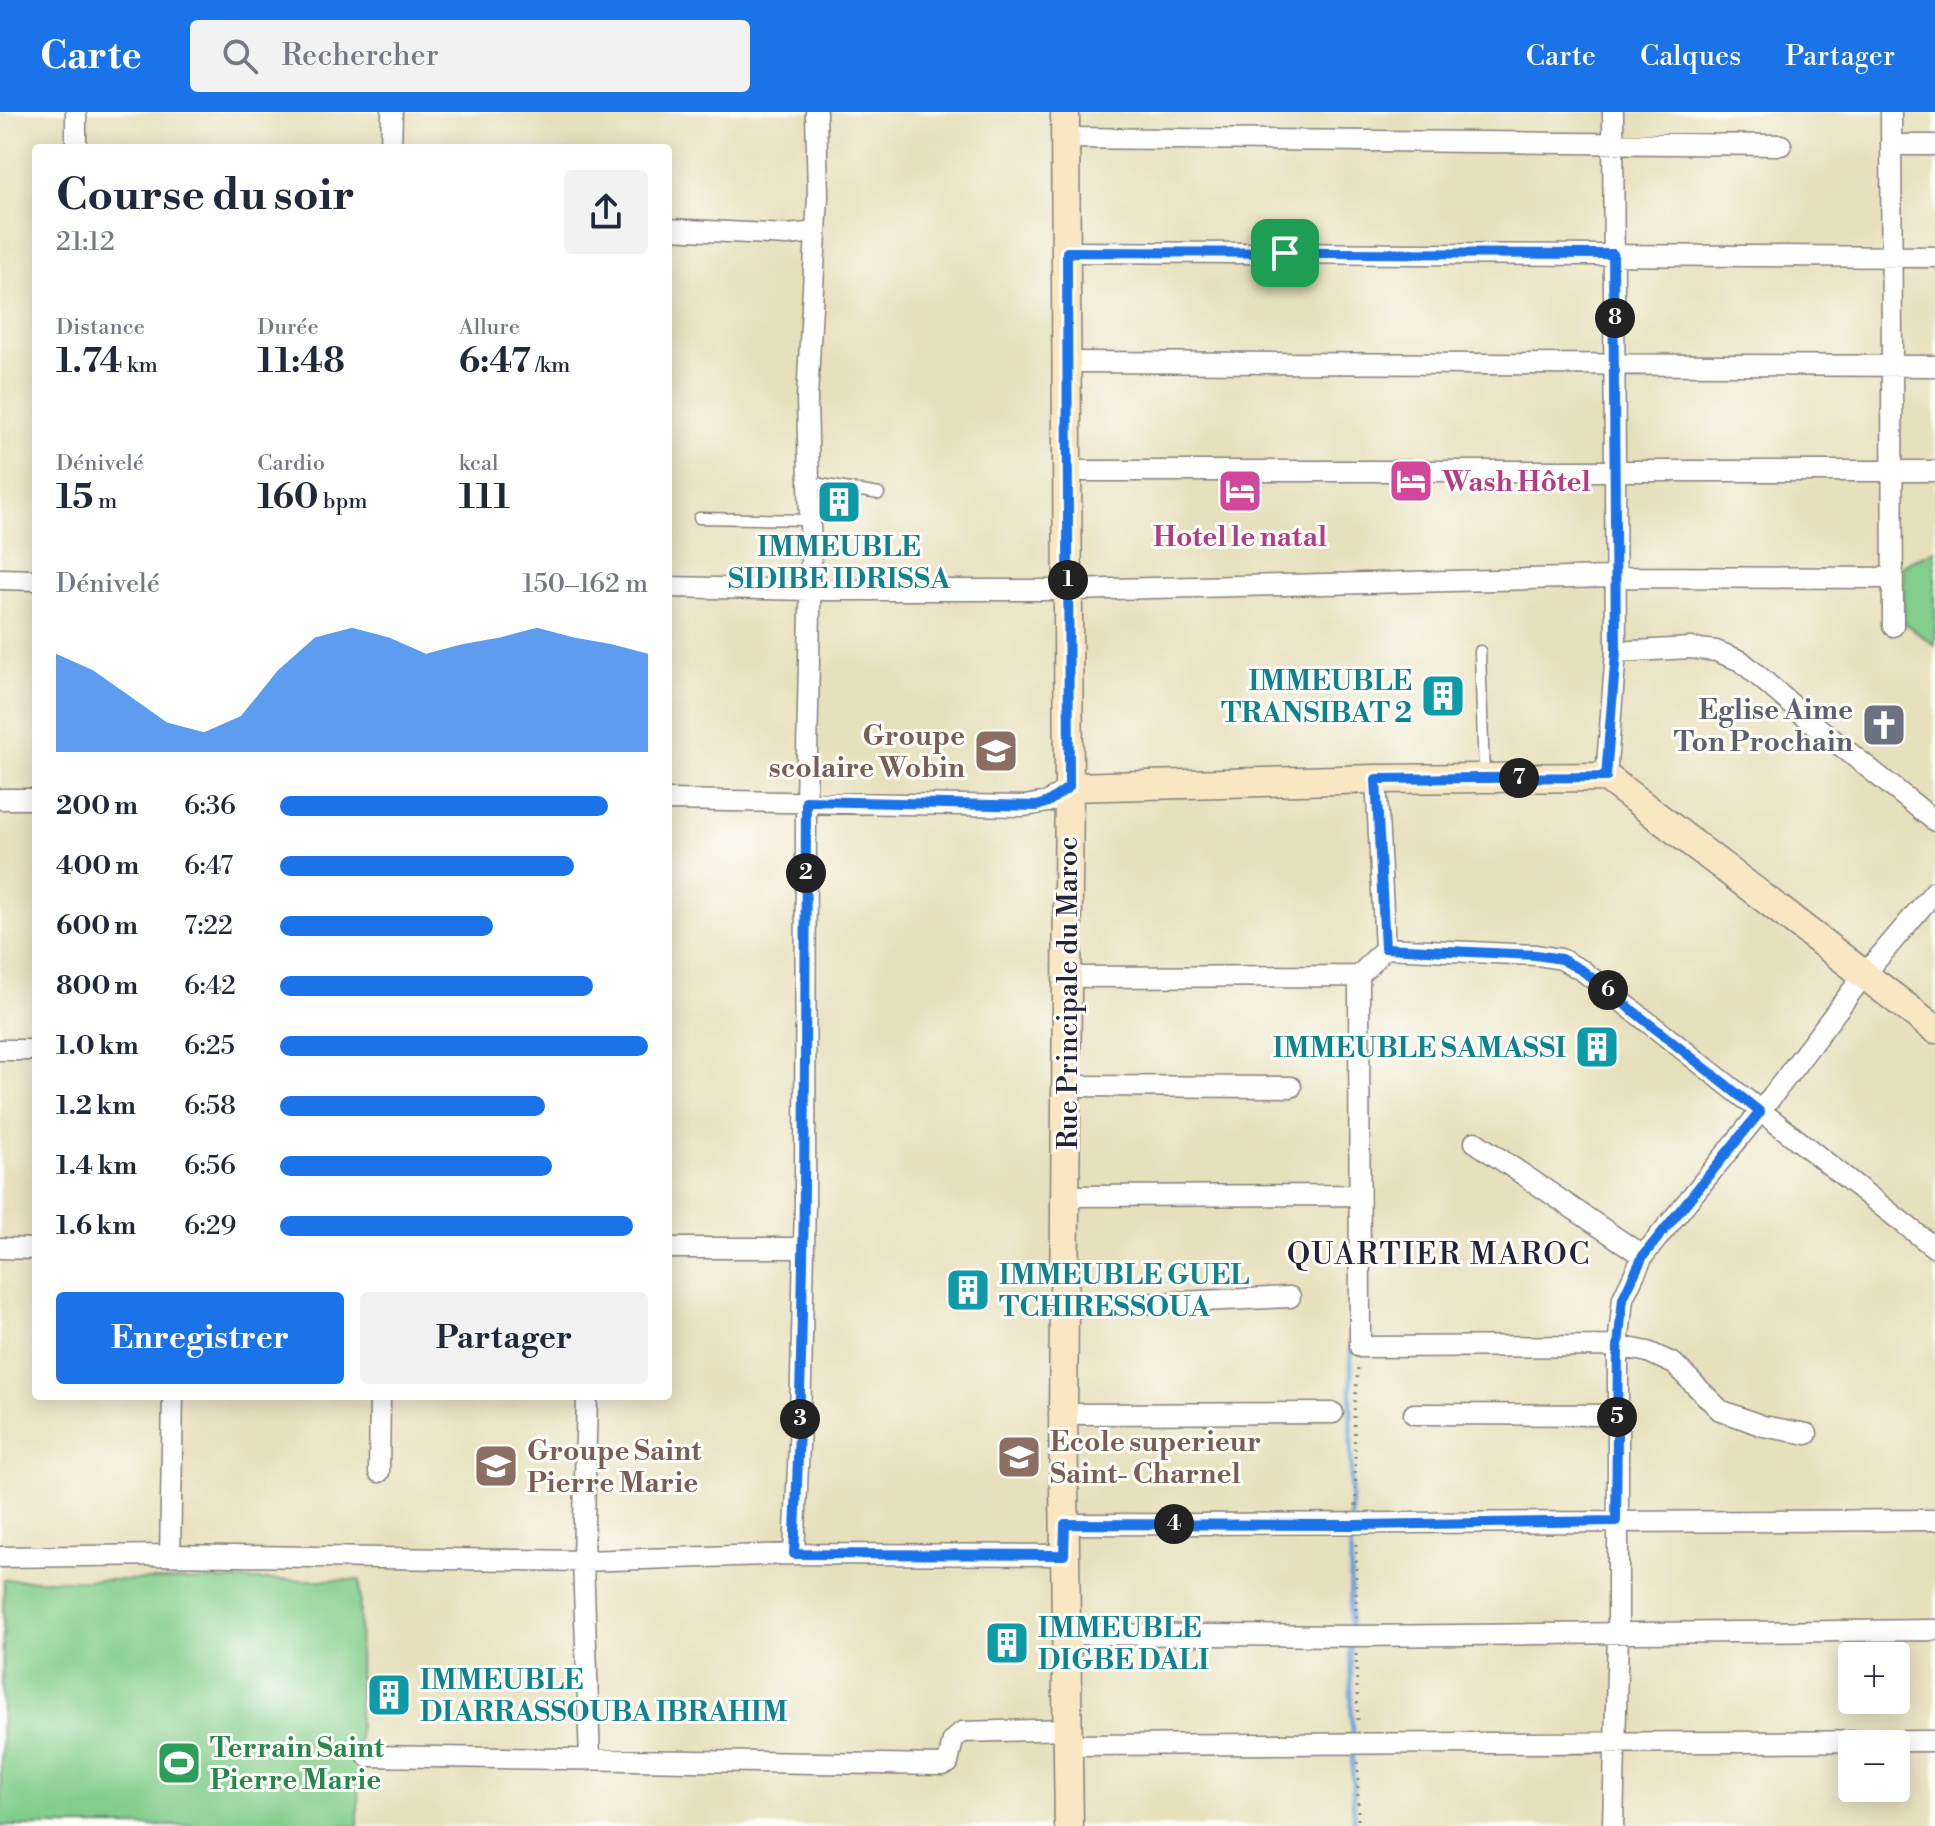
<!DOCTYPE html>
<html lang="fr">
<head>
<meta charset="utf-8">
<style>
	:root { --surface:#fff; --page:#f2f2f3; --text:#1f2937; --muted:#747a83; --accent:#1a73e8 }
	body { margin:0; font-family:"Libre Bodoni",serif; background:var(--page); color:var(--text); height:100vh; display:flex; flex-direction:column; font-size:30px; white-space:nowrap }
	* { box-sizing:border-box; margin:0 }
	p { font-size:26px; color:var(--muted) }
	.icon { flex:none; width:44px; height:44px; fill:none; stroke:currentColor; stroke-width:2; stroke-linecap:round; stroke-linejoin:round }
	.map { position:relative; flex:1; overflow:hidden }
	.sheet { position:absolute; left:32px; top:32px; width:640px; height:1256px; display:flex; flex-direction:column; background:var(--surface); border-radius:8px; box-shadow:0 4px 20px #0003 }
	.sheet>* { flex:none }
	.fabs { position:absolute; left:1838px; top:1530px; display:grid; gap:16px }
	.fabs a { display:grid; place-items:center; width:72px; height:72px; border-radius:8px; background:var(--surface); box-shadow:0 4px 20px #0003; font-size:40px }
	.pin { position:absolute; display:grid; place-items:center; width:68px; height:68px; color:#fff; margin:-34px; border-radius:16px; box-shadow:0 4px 12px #0006 }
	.km { position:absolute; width:40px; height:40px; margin:-20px; border-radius:50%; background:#222; color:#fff; font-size:22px; line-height:40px; text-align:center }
	.round { display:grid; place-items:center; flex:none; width:84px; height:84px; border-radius:8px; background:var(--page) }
	.headline { display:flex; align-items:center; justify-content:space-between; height:136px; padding:0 24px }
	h1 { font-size:44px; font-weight:800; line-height:60px }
	.metrics { display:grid; grid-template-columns:repeat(3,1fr); gap:12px; height:136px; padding:8px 24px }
	.metrics div { display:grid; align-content:center }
	.metrics b { font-size:34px; font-weight:800 }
	.metrics small { font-size:22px; font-weight:400 }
	.metrics p { font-size:22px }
	.chart { height:224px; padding:16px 24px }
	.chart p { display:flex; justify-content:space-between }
	.chart svg { width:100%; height:144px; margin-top:8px; fill:var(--accent); opacity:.7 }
	.action { display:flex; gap:16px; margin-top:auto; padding:16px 24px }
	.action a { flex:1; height:92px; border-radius:8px; background:var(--accent); color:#fff; font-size:32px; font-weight:800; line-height:92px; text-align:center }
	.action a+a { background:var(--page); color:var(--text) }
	ul { padding:0 24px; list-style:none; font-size:26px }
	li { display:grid; grid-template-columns:128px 96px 1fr; align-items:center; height:60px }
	li i { height:20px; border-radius:10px; background:var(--accent) }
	header { display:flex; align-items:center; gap:48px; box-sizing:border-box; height:112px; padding:0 40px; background:var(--accent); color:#fff }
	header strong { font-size:38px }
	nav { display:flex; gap:44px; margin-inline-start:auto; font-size:28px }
	.search { width:560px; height:72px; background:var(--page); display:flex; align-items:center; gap:20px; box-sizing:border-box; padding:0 28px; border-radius:8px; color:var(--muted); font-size:30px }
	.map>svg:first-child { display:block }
	.green { fill:#83ce8c; stroke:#527864; stroke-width:2 }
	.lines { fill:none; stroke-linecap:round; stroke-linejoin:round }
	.stream { stroke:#6aa1d8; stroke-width:5 }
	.lane-casing { stroke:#84817c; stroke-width:13 }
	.street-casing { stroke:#84817c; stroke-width:23 }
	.secondary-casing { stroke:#84817c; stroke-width:31 }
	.path { stroke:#84817c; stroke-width:3; stroke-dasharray:2 6; stroke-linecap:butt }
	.lane { stroke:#fff; stroke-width:10 }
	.street { stroke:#fff; stroke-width:20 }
	.secondary { stroke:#f9e7c3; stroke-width:28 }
	.route-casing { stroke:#fff; stroke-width:16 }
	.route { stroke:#1a73e8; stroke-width:10 }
	.labels { text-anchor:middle; stroke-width:6; stroke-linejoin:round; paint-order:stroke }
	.hotel-label { font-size:28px; font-weight:bold; fill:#b23c85; stroke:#fdfcf7; text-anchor:start }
	.culture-label { font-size:28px; font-weight:bold; fill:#0d838f; stroke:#fdfcf7; text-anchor:start }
	.worship-label { font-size:28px; font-weight:bold; fill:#5b616d; stroke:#fdfcf7; text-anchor:end }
	.education-label { font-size:28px; font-weight:bold; fill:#785e54; stroke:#fdfcf7; text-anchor:start }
	.street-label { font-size:28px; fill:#22223b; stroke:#fdfcf7 }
	.leisure-label { font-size:28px; font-weight:bold; fill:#27864d; stroke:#fdfcf7; text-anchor:start }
	.neighbourhood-label { font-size:30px; letter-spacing:2px; fill:#22223b; stroke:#fdfcf7 }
</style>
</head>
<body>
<header>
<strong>Carte</strong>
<div class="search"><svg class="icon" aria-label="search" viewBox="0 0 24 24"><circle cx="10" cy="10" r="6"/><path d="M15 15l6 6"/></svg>Rechercher</div>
<nav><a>Carte</a><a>Calques</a><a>Partager</a></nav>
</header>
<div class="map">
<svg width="1935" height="1714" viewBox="0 0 1935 1714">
	<rect width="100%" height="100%" fill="#fdfcf7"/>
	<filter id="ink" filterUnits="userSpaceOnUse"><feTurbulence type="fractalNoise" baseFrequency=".0125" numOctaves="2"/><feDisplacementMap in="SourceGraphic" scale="16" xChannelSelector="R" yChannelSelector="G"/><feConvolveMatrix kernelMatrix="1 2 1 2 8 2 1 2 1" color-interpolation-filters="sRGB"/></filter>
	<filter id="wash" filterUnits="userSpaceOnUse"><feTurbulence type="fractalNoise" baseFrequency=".006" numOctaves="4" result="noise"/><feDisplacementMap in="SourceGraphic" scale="32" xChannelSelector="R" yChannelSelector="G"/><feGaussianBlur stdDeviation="1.8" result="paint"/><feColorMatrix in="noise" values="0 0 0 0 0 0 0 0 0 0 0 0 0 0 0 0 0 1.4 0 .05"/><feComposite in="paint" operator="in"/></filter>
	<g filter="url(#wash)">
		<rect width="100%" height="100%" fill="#e7e0bc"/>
		<path class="green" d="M1935,438V533L1904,511L1903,453Z
			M4,1468H360L358,1714H0Z"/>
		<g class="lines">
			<path class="stream" d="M1351,1406V1236
				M1350,1518L1351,1416
				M1350,1528L1352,1626
				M1352,1636L1354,1714"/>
		</g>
	</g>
	<g filter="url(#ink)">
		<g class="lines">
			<g class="lane-casing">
				<path id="lane" d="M809,370L879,382
					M699,406L809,408
					M1480,539L1484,664"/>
			</g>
			<g class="street-casing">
				<path id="street" d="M76,0V36
					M1891,0L1893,514
					M1065,26L1781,33
					M1891,33H1935
					M391,36L392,0
					M668,117L787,123L816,120
					M1067,140L1935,145
					M1067,250L1935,254
					M1067,359H1935
					M0,467L36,468
					M668,475L811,478H1068L1614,465L1892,466
					M1616,540L1690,536L1716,539L1741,549L1821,618L1935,709
					M1606,665L1616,540L1613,0
					M1376,667L1385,836
					M0,687H36
					M668,688L1024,694L1048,690L1069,675
					M1067,865L1359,864
					M0,938H36
					M1066,974L1291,975
					M1475,1030L1643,1144
					M1065,1084L1359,1083
					M0,1136L36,1137
					M668,1136H803
					M1064,1195L1290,1185
					M587,1284L583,1449L590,1648
					M1063,1302L1333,1301
					M1414,1302L1617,1303
					M1807,1322L1763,1314L1720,1298L1674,1252L1648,1240L1618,1234L1360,1235L1359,864L1385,836L1536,843L1561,847L1583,859L1935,1136
					M379,1360L380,1284
					M1065,1412C1355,1413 1645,1409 1935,1408
					M794,1442L800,1311L805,1091L806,689L811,453L807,286L818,84L816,0
					M170,1443L173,1284
					M0,1445L170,1443L583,1449L794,1442L1064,1443
					M1067,1522L1356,1524L1935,1518
					M1069,1633L1935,1629
					M368,1644L943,1653L948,1651L953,1628L962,1620L1068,1617
					M1613,1714L1618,1519V1234L1623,1186L1643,1144L1760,1000L1864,863L1935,779"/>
			</g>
			<g class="secondary-casing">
				<path id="secondary" d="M1065,0L1069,675L1063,1302L1069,1714
					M1069,675L1376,667L1606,665L1935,917"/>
			</g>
			<path class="path" d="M1356,1394L1354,1301L1358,1254
				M1356,1506V1430
				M1356,1542L1358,1614
				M1358,1650V1714"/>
			<use href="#lane" class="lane"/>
			<use href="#street" class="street"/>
			<use href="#secondary" class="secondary"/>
		</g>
	</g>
	<g class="lines" filter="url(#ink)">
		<g class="route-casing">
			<path id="route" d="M1067,140L1613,142L1616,540L1606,665L1376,667L1385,836L1536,843L1561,847L1583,859L1760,1000L1643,1144L1623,1186L1618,1234L1616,1409L1356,1413L1065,1412L1064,1443L794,1442C806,1191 805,940 806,689L1037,694L1048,690L1069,675Z"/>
		</g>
		<use href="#route" class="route"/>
	</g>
	<defs>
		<g id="hotel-square" transform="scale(2.3)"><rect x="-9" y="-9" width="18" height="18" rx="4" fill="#d1479c" stroke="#fdfcf7"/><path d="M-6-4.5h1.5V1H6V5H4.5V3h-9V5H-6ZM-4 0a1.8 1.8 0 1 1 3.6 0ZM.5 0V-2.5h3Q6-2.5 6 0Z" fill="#fff"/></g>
		<g id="building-square" transform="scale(2.3)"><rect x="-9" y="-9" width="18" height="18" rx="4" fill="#0f9aa8" stroke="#fdfcf7"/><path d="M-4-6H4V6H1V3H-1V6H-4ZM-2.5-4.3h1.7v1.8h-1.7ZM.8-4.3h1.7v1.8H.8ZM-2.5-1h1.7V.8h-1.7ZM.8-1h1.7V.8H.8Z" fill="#fff"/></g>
		<g id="church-square" transform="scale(2.3)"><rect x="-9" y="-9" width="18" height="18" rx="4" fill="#6b7280" stroke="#fdfcf7"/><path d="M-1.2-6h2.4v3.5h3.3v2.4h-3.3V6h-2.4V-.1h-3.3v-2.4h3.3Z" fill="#fff"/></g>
		<g id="school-square" transform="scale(2.3)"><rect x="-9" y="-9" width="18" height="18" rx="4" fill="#8d6e63" stroke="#fdfcf7"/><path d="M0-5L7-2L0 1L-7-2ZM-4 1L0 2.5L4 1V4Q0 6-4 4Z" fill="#fff"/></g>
		<g id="university-square" transform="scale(2.3)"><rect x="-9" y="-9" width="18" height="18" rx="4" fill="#8d6e63" stroke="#fdfcf7"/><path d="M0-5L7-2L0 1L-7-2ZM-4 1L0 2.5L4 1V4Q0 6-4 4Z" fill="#fff"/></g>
		<g id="stadium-square" transform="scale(2.3)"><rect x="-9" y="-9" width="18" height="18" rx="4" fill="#2e9e5b" stroke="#fdfcf7"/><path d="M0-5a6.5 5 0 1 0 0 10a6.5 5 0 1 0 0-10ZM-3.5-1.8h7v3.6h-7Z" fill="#fff"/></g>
	</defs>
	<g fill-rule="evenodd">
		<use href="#hotel-square" x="1411" y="369"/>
		<use href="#hotel-square" x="1240" y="379"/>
		<use href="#building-square" x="839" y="390"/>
		<use href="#building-square" x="1443" y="584"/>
		<use href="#church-square" x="1884" y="613"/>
		<use href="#school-square" x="996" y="639"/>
		<use href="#building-square" x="1597" y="935"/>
		<use href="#building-square" x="968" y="1178"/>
		<use href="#university-square" x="1019" y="1345"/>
		<use href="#school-square" x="496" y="1354"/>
		<use href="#building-square" x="1007" y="1531"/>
		<use href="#building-square" x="389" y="1583"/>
		<use href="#stadium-square" x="179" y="1651"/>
	</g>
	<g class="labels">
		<g class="hotel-label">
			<text x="1442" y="379">Wash Hôtel</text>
			<text x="1240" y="434" text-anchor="middle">Hotel le natal</text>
		</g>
		<g class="culture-label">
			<text x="839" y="444" text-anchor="middle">IMMEUBLE<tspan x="839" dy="32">SIDIBE IDRISSA</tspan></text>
			<text x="1412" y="578" text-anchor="end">IMMEUBLE<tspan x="1412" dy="32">TRANSIBAT 2</tspan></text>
			<text x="1566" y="945" text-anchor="end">IMMEUBLE SAMASSI</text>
			<text x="999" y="1172">IMMEUBLE GUEL<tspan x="999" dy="32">TCHIRESSOUA</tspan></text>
			<text x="1038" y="1525">IMMEUBLE<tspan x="1038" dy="32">DIGBE DALI</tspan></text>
			<text x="420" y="1577">IMMEUBLE<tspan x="420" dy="32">DIARRASSOUBA IBRAHIM</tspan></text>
		</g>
		<g class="worship-label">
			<text x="1853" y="607">Eglise Aime<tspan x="1853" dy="32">Ton Prochain</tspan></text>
		</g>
		<g class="education-label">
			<text x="965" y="633" text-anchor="end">Groupe<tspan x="965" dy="32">scolaire Wobin</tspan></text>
			<text x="1050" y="1339">Ecole superieur<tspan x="1050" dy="32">Saint- Charnel</tspan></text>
			<text x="527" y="1348">Groupe Saint<tspan x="527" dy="32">Pierre Marie</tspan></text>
		</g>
		<g class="street-label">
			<text transform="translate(1067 881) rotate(-90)" y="10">Rue Principale du Maroc</text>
		</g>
		<g class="leisure-label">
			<text x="210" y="1645">Terrain Saint<tspan x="210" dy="32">Pierre Marie</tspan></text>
		</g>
		<g class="neighbourhood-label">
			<text x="1439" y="1152">QUARTIER MAROC</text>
		</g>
	</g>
</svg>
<div class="fabs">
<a>+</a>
<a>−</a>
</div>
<div class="pin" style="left:1285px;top:141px;background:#1e9e55"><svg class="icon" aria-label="arrive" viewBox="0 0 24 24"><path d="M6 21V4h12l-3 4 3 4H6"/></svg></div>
<b class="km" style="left:1068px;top:468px">1</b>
<b class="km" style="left:806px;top:761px">2</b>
<b class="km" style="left:800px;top:1307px">3</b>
<b class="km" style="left:1174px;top:1412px">4</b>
<b class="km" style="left:1617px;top:1305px">5</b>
<b class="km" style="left:1608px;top:878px">6</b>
<b class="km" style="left:1519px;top:666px">7</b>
<b class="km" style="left:1615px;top:206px">8</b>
<section class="sheet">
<div class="headline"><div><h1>Course du soir</h1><p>21:12</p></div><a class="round"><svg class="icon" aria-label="share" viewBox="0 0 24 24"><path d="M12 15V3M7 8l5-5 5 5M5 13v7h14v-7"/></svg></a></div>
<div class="metrics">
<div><p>Distance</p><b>1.74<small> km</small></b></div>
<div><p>Durée</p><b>11:48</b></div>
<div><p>Allure</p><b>6:47<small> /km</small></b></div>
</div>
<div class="metrics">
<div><p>Dénivelé</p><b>15<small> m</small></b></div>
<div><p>Cardio</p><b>160<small> bpm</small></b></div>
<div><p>kcal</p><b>111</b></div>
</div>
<div class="chart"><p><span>Dénivelé</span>150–162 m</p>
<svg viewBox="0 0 160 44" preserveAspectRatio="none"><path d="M0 44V14L10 19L20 27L30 35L40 38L50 33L60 19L70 9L80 6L90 9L100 14L110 11L120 9L130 6L140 9L150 11L160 14V44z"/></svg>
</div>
<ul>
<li><b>200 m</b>6:36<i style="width:89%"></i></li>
<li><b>400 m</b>6:47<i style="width:80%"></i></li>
<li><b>600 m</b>7:22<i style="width:58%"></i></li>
<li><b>800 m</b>6:42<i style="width:85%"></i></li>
<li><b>1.0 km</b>6:25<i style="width:100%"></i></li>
<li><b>1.2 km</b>6:58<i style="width:72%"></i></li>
<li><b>1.4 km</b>6:56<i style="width:74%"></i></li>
<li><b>1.6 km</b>6:29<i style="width:96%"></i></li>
</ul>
<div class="action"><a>Enregistrer</a><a>Partager</a></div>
</section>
</div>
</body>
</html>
